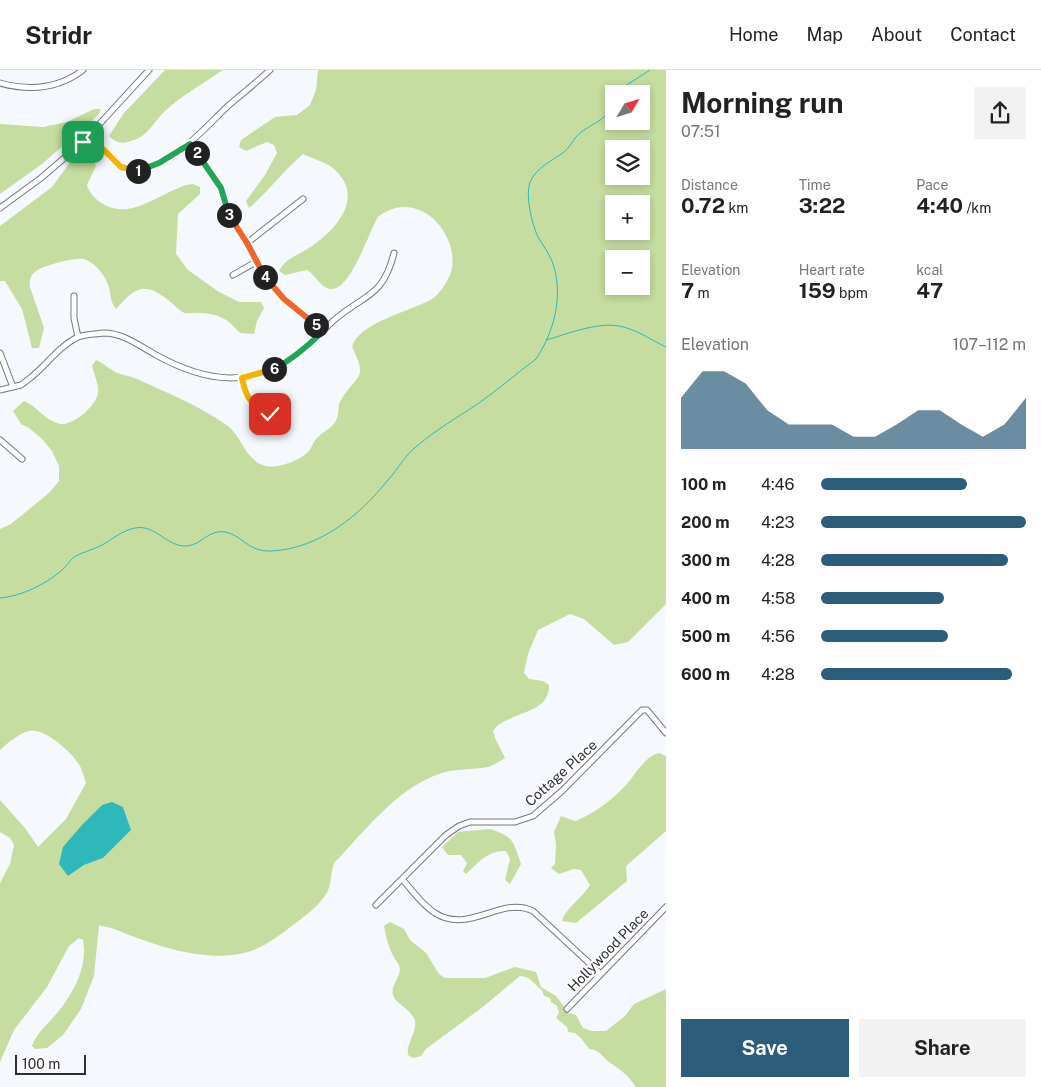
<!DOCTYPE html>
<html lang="en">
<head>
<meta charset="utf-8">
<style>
	:root { --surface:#fff; --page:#f2f2f2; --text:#222; --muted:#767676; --line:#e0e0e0; --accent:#2c5d7b }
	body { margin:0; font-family:"Public Sans",sans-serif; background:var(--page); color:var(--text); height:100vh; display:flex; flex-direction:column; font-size:19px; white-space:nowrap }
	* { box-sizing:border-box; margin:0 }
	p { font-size:16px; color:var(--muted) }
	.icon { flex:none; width:28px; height:28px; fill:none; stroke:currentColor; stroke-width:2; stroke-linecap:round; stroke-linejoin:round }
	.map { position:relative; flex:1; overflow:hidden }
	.details { display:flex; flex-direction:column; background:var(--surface); width:375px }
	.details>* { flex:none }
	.needle { width:32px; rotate:52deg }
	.controls { position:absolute; left:605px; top:15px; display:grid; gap:10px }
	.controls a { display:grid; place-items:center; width:45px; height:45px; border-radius:0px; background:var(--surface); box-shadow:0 2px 8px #0003; font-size:25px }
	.scale { position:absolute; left:15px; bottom:12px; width:71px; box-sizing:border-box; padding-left:5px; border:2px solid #2d2e30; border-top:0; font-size:14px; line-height:18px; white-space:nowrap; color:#2d2e30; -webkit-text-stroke:4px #fff; paint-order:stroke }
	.pin { position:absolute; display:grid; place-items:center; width:42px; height:42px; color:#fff; margin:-21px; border-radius:10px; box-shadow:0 2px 8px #0006 }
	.km { position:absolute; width:25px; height:25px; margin:-12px; border-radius:50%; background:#222; color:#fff; font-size:14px; line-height:25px; text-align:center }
	.round { display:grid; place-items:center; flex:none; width:52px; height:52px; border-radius:0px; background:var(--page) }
	.head { display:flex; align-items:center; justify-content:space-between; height:85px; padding:0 15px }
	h1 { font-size:28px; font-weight:700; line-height:38px }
	.figures { display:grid; grid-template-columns:repeat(3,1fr); gap:8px; height:85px; padding:5px 15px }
	.figures div { display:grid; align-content:center }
	.figures b { font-size:21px; font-weight:700 }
	.figures small { font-size:14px; font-weight:400 }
	.figures p { font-size:14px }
	.chart { height:140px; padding:10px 15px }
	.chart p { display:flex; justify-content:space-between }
	.chart svg { width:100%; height:90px; margin-top:5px; fill:var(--accent); opacity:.7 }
	.primary-button { display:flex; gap:10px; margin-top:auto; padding:10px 15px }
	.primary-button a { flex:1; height:58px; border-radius:0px; background:var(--accent); color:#fff; font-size:20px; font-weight:700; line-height:58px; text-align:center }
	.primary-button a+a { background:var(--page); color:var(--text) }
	ul { padding:0 15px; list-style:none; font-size:16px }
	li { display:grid; grid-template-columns:80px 60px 1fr; align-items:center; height:38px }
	li i { height:12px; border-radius:6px; background:var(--accent) }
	header { display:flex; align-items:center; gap:30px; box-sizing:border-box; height:70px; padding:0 25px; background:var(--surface); border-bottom:1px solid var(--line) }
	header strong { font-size:24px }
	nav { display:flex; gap:28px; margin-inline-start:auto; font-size:18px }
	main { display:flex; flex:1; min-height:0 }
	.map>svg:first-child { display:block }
	.green { fill:#c5dda0; fill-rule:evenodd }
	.water { fill:#2db8ba }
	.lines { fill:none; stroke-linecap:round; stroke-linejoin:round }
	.stream { stroke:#2db8ba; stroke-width:1 }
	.minor-casing { stroke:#74777b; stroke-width:7 }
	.minor { stroke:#fff; stroke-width:5 }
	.split-1-casing { stroke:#fff; stroke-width:10 }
	.split-2-casing { stroke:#fff; stroke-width:10 }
	.split-3-casing { stroke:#fff; stroke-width:10 }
	.split-4-casing { stroke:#fff; stroke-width:10 }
	.split-5-casing { stroke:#fff; stroke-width:10 }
	.split-6-casing { stroke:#fff; stroke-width:10 }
	.split-7-casing { stroke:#fff; stroke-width:10 }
	.split-1 { stroke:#f5b400; stroke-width:6 }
	.split-2 { stroke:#22a559; stroke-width:6 }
	.split-3 { stroke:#22a559; stroke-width:6 }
	.split-4 { stroke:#f0652b; stroke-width:6 }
	.split-5 { stroke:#f0652b; stroke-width:6 }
	.split-6 { stroke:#22a559; stroke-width:6 }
	.split-7 { stroke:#f5b400; stroke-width:6 }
	.labels { text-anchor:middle; stroke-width:4; stroke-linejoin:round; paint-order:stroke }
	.street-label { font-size:14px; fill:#2d2e30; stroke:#fff }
</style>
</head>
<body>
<header>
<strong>Stridr</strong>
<nav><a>Home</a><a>Map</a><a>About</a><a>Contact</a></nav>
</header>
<main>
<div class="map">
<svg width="666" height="1017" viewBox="0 0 666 1017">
	<rect width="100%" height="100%" fill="#f5f8fd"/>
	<path class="green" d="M165,0H223C204,13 182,25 165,41C155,50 148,66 134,70C124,74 117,74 109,66L124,43Z
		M318,0H666V534L628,572L614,575L584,549L570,544L538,560L528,584L524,603L529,609L543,611L549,615C550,646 506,641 493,661L495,668L505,688C500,691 494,695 488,697C472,700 455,698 439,704C396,719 366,760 335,792C329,803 333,817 324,827C316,838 304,847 293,855C280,865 267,875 251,881C208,895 154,875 114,859C109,857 104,857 99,855L94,906L81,939L63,965L47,978L35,979L32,976C37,962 49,953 58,942C74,922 88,896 83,870L79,868L69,876L47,917L14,960L0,992V813L10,794L14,775L10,768L0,762V730L25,758L38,777L66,749L86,713C84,708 83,703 81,698C75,685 45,657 29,661C18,664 9,672 0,680V459L11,454L49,423L59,411V396L52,381L42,369L29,358L21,354L13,341L24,331C38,337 44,350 60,354C73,356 96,336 98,323C99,315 94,304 92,296L96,290C103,293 108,298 115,302C122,305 130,306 137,309C168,323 200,336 228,356C243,368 245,391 266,396C278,399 300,390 308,382C312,378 313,372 316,369C324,360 336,358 338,344C339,340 338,334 341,330C356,304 369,311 352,277C359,252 410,242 432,229C440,224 446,213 450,205C454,195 453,185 450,175C440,144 407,124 378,147C369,162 350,221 331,219C320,218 316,205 307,200L285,205L279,201C285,189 298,185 309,178C336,160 365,128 335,100C327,92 313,89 303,84C283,101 269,121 249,138L246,131L265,105L277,83L274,75L267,72L246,81L239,77L241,70L275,47L297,45L310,35L316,20ZM614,24H641V51H614ZM614,79H641V106H614ZM614,134H641V161H614ZM614,189H641V216H614ZM102,735L123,737L131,760L103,788L84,795L68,806L63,777Z
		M94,39H101L98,45L42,94L0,124V54L43,57L67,52Z
		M87,86L93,89L96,96L87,115C92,131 110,141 127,139C145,137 168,121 186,115L193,114L200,117V124L178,144L176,184L188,200L219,222L239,232H261L264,238L257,251L254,264L240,263C228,249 219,244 200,243C195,242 190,244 185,243C181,242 176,237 173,234C146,211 137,215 116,239C110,231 111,226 109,217C106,206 94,191 83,189C74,187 52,194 44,197C34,201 28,206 30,217L44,258L39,278H32L22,239L5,211H0V156L52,117L71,91Z
		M659,683L666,686V761L626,796L627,811L576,853L562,851C565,839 582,828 590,815L581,800L574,799L559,804L551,798L555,794L556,774L554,762L561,746L575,751C594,744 612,730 626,715C636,704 644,687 659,683Z
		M490,759C514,767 513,771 521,794L510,814L505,810L510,789L506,781C488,780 478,793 466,804L463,801L467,793L461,785H448L442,777L458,762Z
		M390,852L404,859L410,870L426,883L439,904L445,908H485L515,897L536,902L541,917L556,926L569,943L576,945L583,958L591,961H606L625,946L634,934L666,919V1017H636C626,1003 623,1002 609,992C601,986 600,980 589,979L581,968L575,963L568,962L567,957L556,948L559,943L557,936L551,932L550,928L544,926L542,920C534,915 531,906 520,906L484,936L426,979L421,986L413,988L408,985C406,973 417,963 415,951C411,938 396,935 393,925C390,915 403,906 399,895C398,893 396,891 395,889C389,879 386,867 384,856Z"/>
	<path class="water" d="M112,732L123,737L131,760L103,788L84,795L68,806L59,794L63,777L82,755L102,735Z"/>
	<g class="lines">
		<path class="stream" d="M618,24L622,18L650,0
			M546,270C568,264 596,252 619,256C636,259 651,270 666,277
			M0,528C22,526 44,515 61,501C66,497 69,491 74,487C82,482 93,480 102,475C113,469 121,461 135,458C156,454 166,477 187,476C201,475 209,459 225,462C244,466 247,482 272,481C320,478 359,446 388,410C398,399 405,385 417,376C437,359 458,347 479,333C499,319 517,303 536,289C555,261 564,223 552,191C548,182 543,175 538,167C532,155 525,125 530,112C537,97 552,91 564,82C569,78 572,72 576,67C589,53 608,52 614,32"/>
		<g class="minor-casing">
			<path id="minor" d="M0,13C29,21 58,19 83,0
				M89,65C98,74 115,96 126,99C162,110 206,56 229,35C243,23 257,12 270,0
				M190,74L221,118L229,145L247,173L267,211L284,229L323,261
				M0,138L41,108L83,72L149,0
				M247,173L303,129
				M233,205L256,192
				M74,226V248L78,267
				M0,283L13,317
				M241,308C246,329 251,334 270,344
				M0,320L21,315L29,309C45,297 59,276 78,267C85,264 96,264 104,263C123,263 140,276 156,285C207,313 252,319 301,282C313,273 322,261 333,251C364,224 383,228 394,183
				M0,370L22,389
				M402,809C412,820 422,835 435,843C469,865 502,825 533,841L601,904
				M376,835L446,765L459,756L470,752H515L533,746L562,721L642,640H647L666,663
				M567,939L666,837"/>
		</g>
		<use href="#minor" class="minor"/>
	</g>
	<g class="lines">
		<g class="split-1-casing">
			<path id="split-1" d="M83,72L89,65L121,97L138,101"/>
		</g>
		<g class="split-2-casing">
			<path id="split-2" d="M138,101L159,93L190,74L197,83"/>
		</g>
		<g class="split-3-casing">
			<path id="split-3" d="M197,83L221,118L229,145"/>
		</g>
		<g class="split-4-casing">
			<path id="split-4" d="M229,145L247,173L265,207"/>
		</g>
		<g class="split-5-casing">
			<path id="split-5" d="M265,207L284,229L316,255"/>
		</g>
		<g class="split-6-casing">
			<path id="split-6" d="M274,299C293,289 308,276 323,261L316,255"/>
		</g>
		<g class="split-7-casing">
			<path id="split-7" d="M270,344C251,334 246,329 242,308L274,299"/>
		</g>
		<use href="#split-1" class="split-1"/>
		<use href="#split-2" class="split-2"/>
		<use href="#split-3" class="split-3"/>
		<use href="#split-4" class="split-4"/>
		<use href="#split-5" class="split-5"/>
		<use href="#split-6" class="split-6"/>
		<use href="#split-7" class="split-7"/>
	</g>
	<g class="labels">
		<g class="street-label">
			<text transform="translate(561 703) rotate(-42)" y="5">Cottage Place</text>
			<text transform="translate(608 880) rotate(-46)" y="5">Hollywood Place</text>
		</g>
	</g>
</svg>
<div class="controls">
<a><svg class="needle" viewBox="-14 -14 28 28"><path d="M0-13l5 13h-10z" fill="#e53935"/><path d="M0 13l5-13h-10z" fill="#767676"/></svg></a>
<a><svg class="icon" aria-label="layers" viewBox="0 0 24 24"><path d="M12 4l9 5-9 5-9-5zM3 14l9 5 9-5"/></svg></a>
<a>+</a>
<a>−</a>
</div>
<div class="scale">100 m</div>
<div class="pin" style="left:83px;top:72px;background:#1e9e55"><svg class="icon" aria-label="arrive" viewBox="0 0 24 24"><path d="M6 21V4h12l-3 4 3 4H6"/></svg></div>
<div class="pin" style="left:270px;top:344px;background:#d93025"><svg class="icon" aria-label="check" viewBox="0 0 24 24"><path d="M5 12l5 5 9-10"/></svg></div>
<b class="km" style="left:138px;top:101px">1</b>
<b class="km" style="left:197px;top:83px">2</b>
<b class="km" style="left:229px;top:145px">3</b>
<b class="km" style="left:265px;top:207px">4</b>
<b class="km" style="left:316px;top:255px">5</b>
<b class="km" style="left:274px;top:299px">6</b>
</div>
<section class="details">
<div class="head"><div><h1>Morning run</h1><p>07:51</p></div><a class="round"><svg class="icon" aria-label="share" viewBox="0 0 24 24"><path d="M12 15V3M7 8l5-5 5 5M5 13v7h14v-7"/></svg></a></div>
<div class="figures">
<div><p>Distance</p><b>0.72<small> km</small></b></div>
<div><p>Time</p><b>3:22</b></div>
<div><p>Pace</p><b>4:40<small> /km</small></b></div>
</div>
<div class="figures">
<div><p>Elevation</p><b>7<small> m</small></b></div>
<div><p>Heart rate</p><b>159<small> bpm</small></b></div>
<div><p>kcal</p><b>47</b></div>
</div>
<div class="chart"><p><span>Elevation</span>107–112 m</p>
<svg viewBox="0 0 160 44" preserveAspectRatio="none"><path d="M0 44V19L10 6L20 6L30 12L40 25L50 32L60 32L70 32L80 38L90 38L100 32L110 25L120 25L130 32L140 38L150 32L160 19V44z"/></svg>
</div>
<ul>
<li><b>100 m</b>4:46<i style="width:71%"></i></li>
<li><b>200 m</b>4:23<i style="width:100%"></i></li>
<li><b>300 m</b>4:28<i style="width:91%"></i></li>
<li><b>400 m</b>4:58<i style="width:60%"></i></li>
<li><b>500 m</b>4:56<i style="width:62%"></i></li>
<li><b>600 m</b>4:28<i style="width:93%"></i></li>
</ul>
<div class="primary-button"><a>Save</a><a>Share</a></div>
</section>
</main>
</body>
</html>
